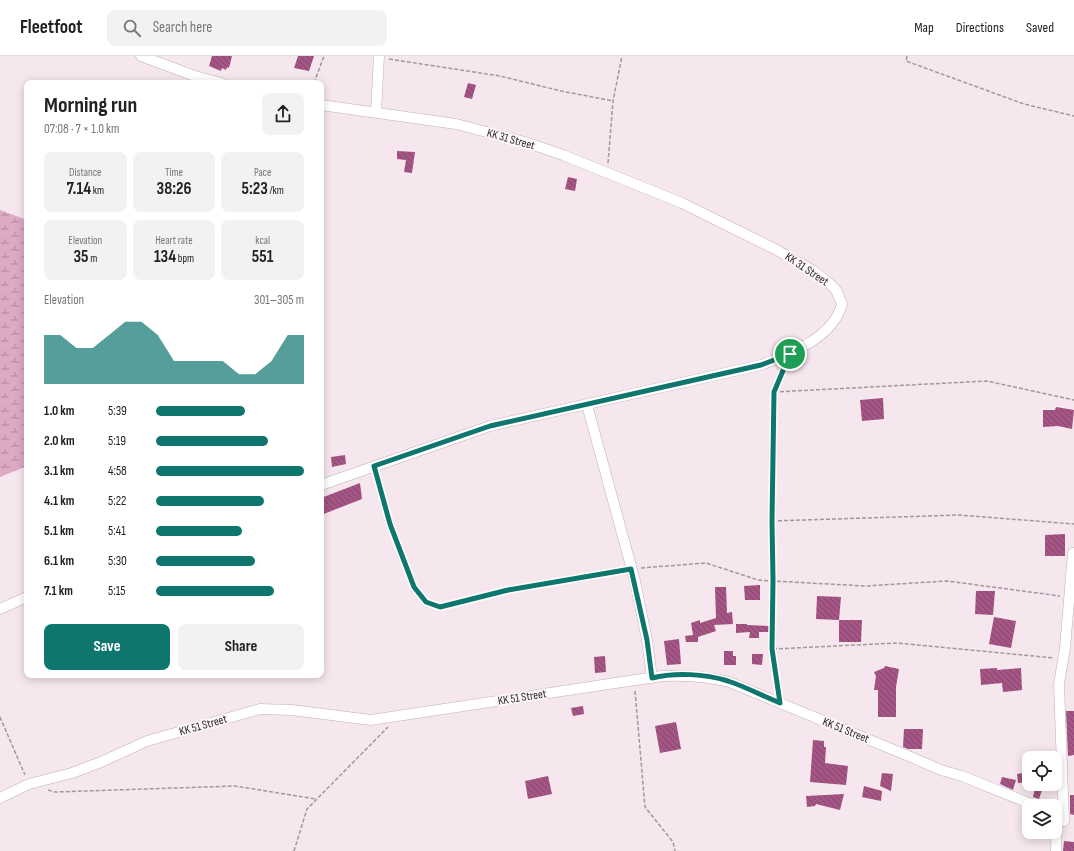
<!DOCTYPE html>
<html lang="en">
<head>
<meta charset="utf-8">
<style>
	:root { --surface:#fff; --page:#f2f2f2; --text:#222; --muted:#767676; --line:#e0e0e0; --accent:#0f766e }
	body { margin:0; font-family:"Sofia Sans Condensed",sans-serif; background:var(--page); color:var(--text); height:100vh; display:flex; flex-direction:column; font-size:15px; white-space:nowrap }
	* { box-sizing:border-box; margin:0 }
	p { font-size:13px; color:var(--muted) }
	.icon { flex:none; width:22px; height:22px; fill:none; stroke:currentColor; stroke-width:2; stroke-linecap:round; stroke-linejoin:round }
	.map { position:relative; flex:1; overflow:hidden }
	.details { position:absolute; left:24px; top:24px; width:300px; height:598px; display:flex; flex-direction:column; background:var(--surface); border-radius:8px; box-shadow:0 2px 10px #0003 }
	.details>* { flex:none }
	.controls { position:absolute; left:1022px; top:695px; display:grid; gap:8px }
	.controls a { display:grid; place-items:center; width:40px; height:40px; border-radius:8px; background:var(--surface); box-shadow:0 2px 10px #0003; font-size:20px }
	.pin { position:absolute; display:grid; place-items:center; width:34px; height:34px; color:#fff; margin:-17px; border:2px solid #fff; border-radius:50%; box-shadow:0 1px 4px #0007 }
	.round { display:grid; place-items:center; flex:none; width:42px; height:42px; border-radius:8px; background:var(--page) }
	.summary { display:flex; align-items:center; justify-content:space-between; height:68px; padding:0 20px }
	h1 { font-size:22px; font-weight:700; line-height:30px }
	.stats { display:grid; grid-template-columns:repeat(3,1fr); gap:6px; height:68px; padding:4px 20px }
	.stats div { display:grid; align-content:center; border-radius:8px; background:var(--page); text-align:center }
	.stats b { font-size:17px; font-weight:700 }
	.stats small { font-size:11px; font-weight:400 }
	.stats p { font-size:11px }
	.chart { height:112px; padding:8px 20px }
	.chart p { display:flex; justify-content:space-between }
	.chart svg { width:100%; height:72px; margin-top:4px; fill:var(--accent); opacity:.7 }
	.button { display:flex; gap:8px; margin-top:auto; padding:8px 20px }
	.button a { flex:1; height:46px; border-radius:8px; background:var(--accent); color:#fff; font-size:16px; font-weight:700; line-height:46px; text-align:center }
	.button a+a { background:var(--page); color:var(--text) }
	ul { padding:0 20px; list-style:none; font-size:13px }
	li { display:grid; grid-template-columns:64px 48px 1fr; align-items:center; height:30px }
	li i { height:10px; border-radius:5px; background:var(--accent) }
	header { display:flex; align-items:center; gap:24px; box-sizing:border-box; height:56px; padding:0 20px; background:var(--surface); border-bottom:1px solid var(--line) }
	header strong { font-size:19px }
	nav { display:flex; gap:22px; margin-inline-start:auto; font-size:14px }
	.search { width:280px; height:36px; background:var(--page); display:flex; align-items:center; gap:10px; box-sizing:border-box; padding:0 14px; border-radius:8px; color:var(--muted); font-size:15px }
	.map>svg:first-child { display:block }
	.wetland { fill:url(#wetland-marsh) }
	.building { fill:url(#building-back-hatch) }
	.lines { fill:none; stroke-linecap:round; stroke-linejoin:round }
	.minor-casing { stroke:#c0b0b7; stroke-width:11 }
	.path { stroke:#a3979d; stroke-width:1.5; stroke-dasharray:4 2; stroke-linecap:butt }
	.minor { stroke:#fff; stroke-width:10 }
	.route-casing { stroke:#fff; stroke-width:8 }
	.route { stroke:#0f766e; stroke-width:5 }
	.labels { text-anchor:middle; stroke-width:4; stroke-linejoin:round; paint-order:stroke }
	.street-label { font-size:12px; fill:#2e282b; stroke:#fdf6f9 }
</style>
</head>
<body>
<header>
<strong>Fleetfoot</strong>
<div class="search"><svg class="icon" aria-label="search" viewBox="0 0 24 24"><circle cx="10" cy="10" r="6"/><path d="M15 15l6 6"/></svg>Search here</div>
<nav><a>Map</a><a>Directions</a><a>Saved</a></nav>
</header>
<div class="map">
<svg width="1074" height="795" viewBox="0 0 1074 795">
	<defs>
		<pattern id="wetland-marsh" width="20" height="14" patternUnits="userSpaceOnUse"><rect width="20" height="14" fill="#dea9c4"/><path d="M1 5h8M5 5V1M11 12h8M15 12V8" fill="none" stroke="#b48a9f"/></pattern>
		<pattern id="building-back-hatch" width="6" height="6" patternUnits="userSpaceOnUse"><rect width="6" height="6" fill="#a55583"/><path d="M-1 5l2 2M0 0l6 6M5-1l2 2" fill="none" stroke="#87466b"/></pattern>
	</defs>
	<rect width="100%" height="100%" fill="#f6e6ee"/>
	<path class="wetland" d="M0,154L27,164V410L0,421Z"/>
	<path class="building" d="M212,0H232L229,12L227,11L226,14L222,12L221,15L209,10Z
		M298,0H314L309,15L294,12Z
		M468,27L476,29L472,43L464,41Z
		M397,95L415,96L412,117L404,116L406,104L397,103Z
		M568,121L577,123L575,135L565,133Z
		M883,342L884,363L862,365L860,344Z
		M1056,351L1074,354L1072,373L1058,370L1043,371V354H1055Z
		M345,399L346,408L332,411L331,401Z
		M360,427L362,443L321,459V442Z
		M1065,478V500H1045V479Z
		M760,529V544H745L744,530Z
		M715,531H726L727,557L732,556L733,568L714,569L716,575L698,581V586H686L685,580L693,579L691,567L700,564V567L716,562Z
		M976,535H995L993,559L975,558Z
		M817,540L841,541L839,564L816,563Z
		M994,561L1016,565L1011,592L989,588Z
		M839,564H862L861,586H839Z
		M736,568H747V569L770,570V576H759V582H749L750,576L736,577Z
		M679,583L681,608L667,609L664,585Z
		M724,595H733V600H736V609H724Z
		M752,598H763L762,609L752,608Z
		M605,600L606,616L595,617L594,601Z
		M885,610L899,613L896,631V661H878V634H874L876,620L874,616L884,612Z
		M997,612V614L1021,612L1022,634L1003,636L1002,627L981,629L980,613Z
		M583,650L584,658L573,660L571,652Z
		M1066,655H1074V699L1068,700Z
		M676,666L681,693L660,697L655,670Z
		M904,673H923L922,693H908L903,691Z
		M813,684L824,685V691H826L825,707L848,710L846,729L810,726Z
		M1029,716V726L1018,727L1017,718Z
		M882,717L893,718L891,735L880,730Z
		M548,720L552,738L528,743L525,725Z
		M1002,721L1016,724L1013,734L1000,728Z
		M1036,728H1044L1039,743L1033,741Z
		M864,730L882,735L881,745L862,741Z
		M844,738L840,754L816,748L815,750L807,751L806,740Z
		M1070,739H1074V759L1070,758Z
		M1064,785L1074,786V795H1063Z"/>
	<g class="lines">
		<g class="minor-casing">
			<path id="minor" d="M141,0L195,20L221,27
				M321,49L456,68L525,86L563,99L682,147L775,193L812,214L829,227L836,234L842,248C833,282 790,298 761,309L490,370L321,429
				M376,56L379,0
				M587,349L635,525L647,584L652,622
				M0,553L27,541
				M0,742L29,728L72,717L101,706L147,685L260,653L292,654L371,664L662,620C685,619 706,620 729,626L911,701L941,714L962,720L1036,750
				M1064,765L1059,628L1065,592L1073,497
				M1056,795L1057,763"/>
		</g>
		<path class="path" d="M907,0L906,5L1024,48L1074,60
			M389,3L500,20L561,35L613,45
			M314,27L324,0
			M608,107L613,45L622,0
			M785,309L774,336L772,465L773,525L865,530L947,525L1060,540
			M774,336L987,325L1074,344
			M376,420L390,468L414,531L426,546L440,551L509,534L623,514
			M772,465L959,459L1074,468
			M641,512L706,507L758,524L773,525V593L779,637
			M773,593L897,587L1054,602
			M635,635L645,751L673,786L675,795
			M0,661L25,719
			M48,734L55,736L235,730L316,743
			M294,795L307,753L388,671"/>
		<use href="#minor" class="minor"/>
	</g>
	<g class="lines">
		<g class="route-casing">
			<path id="route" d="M790,298L774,336L772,465L773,524L772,593L780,647C763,640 746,631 728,625C705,618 676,616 652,622L647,584L631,513L508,534L440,551L426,546L414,531L390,468L374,410L490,370L761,309Z"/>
		</g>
		<use href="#route" class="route"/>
	</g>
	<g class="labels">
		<g class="street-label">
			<text transform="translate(511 83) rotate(16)" y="4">KK 31 Street</text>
			<text transform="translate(807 213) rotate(34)" y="4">KK 31 Street</text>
			<text transform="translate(522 641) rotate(-9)" y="4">KK 51 Street</text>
			<text transform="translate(203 669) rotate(-16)" y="4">KK 51 Street</text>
			<text transform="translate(846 674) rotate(22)" y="4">KK 51 Street</text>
		</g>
	</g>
</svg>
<div class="controls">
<a><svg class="icon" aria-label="locate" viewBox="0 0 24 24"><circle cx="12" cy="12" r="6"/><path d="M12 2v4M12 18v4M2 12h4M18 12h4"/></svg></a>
<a><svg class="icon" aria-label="layers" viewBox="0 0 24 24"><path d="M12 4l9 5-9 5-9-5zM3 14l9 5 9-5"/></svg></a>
</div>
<div class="pin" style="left:790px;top:298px;background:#1e9e55"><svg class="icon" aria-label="arrive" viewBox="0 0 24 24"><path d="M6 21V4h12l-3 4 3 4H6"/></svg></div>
<section class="details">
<div class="summary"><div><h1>Morning run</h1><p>07:08 · 7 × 1.0 km</p></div><a class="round"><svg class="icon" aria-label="share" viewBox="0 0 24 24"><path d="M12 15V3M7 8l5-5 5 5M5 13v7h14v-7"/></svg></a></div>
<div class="stats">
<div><p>Distance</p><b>7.14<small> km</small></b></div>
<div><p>Time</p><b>38:26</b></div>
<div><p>Pace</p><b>5:23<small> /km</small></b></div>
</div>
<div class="stats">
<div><p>Elevation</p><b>35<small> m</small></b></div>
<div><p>Heart rate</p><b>134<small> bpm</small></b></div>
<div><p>kcal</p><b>551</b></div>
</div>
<div class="chart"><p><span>Elevation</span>301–305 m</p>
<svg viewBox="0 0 160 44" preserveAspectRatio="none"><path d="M0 44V14L10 14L20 22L30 22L40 14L50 6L60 6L70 14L80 30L90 30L100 30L110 30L120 38L130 38L140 30L150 14L160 14V44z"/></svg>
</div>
<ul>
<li><b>1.0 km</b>5:39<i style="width:60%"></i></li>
<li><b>2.0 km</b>5:19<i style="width:76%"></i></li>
<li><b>3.1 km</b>4:58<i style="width:100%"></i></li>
<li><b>4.1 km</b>5:22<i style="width:73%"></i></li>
<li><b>5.1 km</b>5:41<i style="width:58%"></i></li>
<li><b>6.1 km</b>5:30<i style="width:67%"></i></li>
<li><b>7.1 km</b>5:15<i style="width:80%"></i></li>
</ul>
<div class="button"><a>Save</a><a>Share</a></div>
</section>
</div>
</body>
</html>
